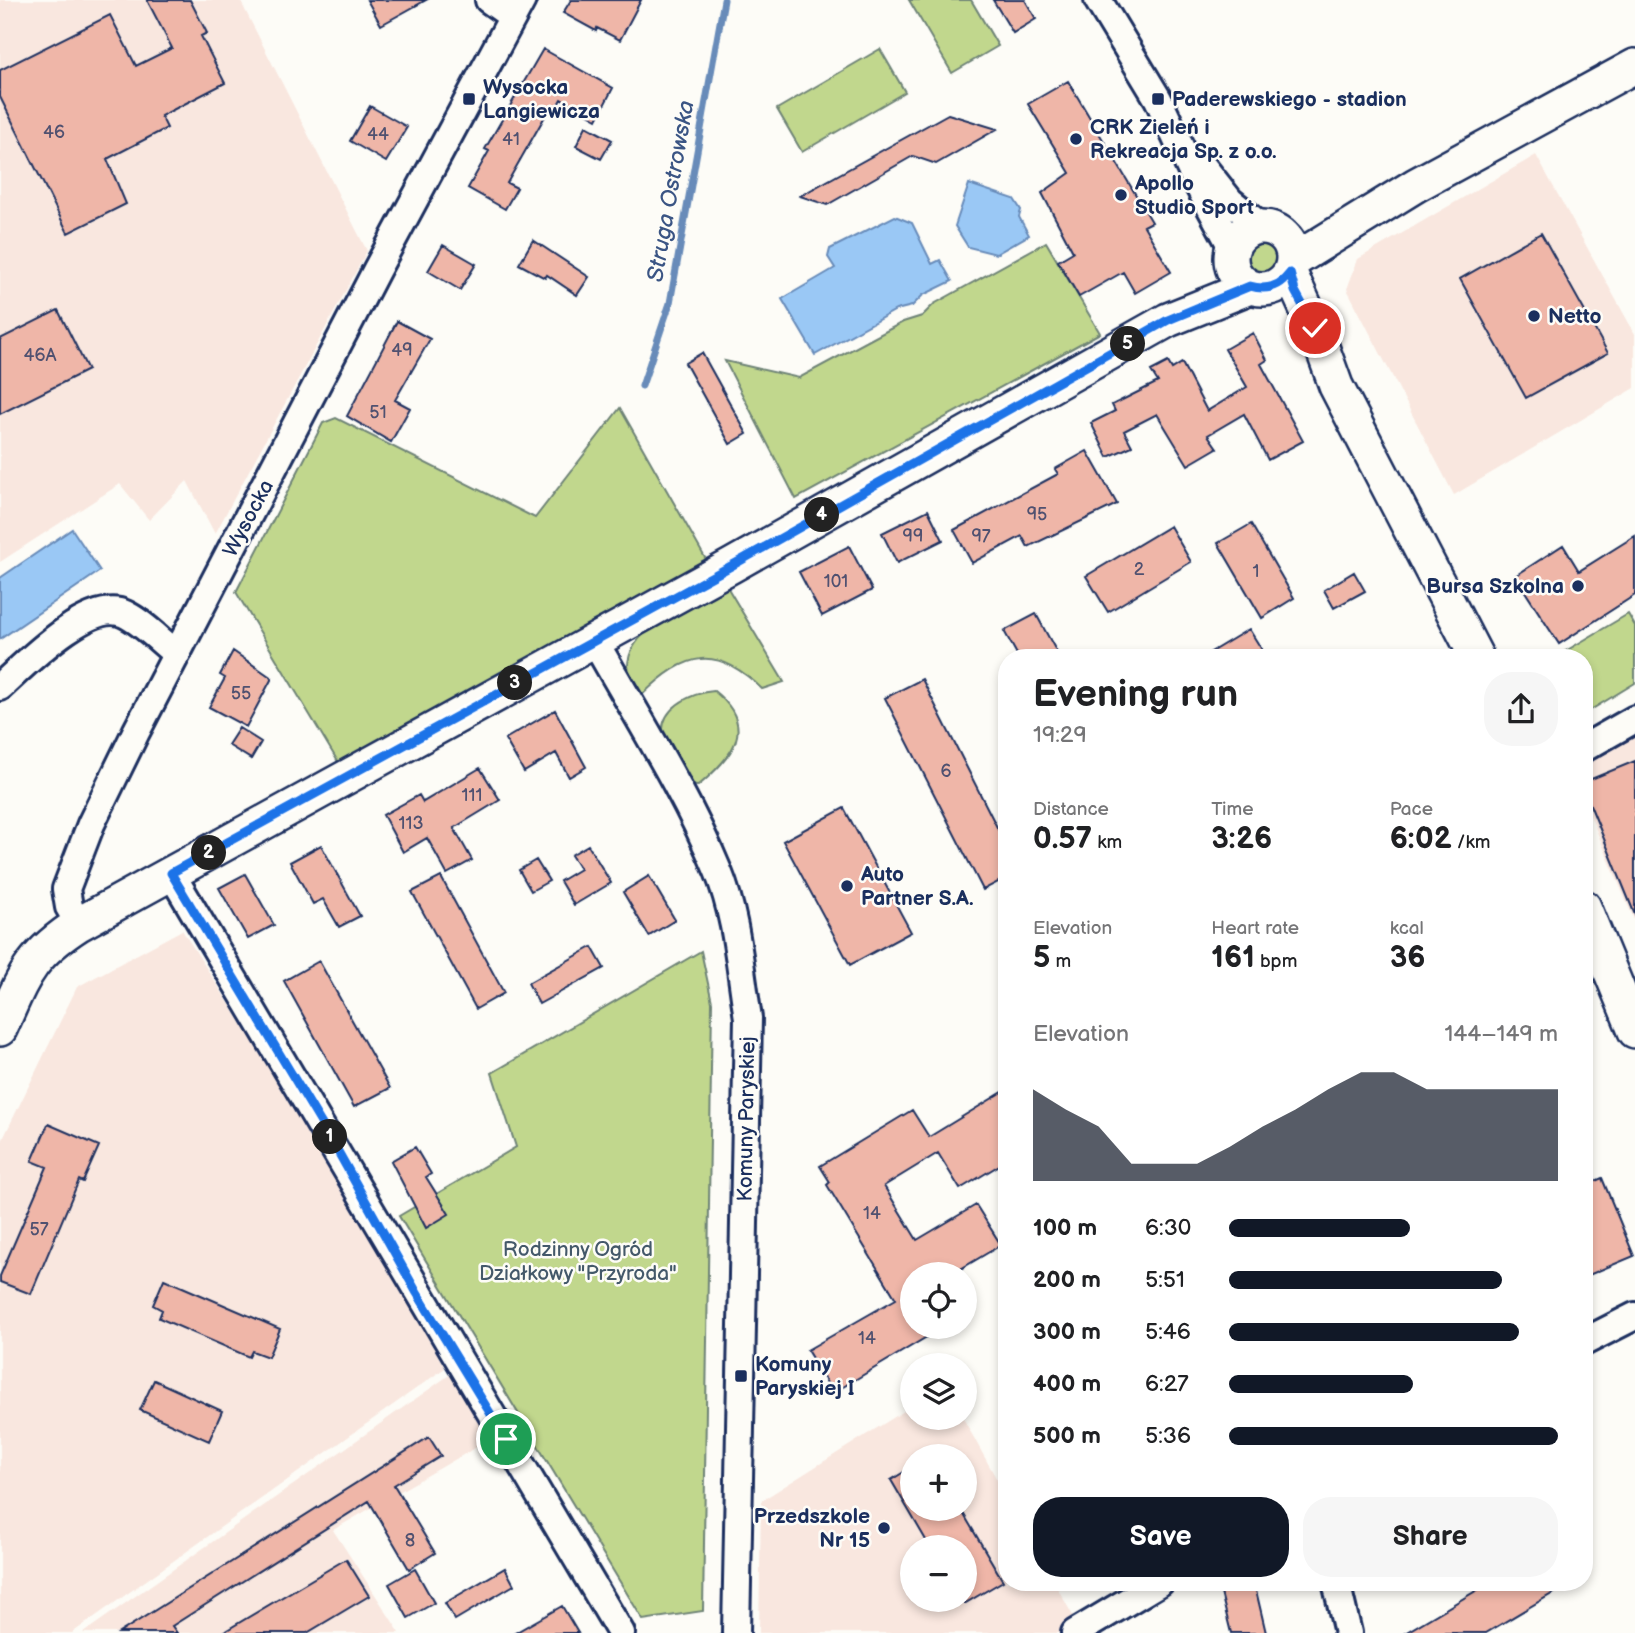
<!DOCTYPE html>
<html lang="en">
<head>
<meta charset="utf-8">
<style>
	:root { --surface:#fff; --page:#f6f6f6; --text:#202124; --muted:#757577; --accent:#111827 }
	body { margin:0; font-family:"Balsamiq Sans",sans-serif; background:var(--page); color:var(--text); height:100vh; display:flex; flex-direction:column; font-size:26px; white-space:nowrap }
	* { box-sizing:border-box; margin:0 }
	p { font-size:23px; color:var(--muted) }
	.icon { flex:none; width:38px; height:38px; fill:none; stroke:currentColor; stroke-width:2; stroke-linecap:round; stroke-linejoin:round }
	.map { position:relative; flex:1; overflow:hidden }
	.details { position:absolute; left:998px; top:649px; width:595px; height:942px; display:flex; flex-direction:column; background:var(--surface); border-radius:28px; box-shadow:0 4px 10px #0003 }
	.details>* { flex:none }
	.fabs { position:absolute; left:900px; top:1262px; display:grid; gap:14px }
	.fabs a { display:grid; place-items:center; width:77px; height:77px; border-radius:50%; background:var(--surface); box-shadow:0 4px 10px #0003; font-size:35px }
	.pin { position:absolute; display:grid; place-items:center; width:60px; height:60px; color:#fff; margin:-30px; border:4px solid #fff; border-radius:50%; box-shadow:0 2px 7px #0007 }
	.km { position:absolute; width:35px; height:35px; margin:-18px; border-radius:50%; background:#222; color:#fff; font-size:19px; line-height:35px; text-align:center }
	.round { display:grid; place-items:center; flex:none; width:74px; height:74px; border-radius:28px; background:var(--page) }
	.summary { display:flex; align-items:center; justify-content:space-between; height:119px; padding:0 35px }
	h1 { font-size:38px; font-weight:600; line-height:52px }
	.stats { display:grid; grid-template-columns:repeat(3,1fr); gap:10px; height:119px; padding:7px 35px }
	.stats div { display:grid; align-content:center }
	.stats b { font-size:30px; font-weight:600 }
	.stats small { font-size:19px; font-weight:400 }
	.stats p { font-size:19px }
	.chart { height:196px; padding:14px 35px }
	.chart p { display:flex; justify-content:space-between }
	.chart svg { width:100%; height:126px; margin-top:7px; fill:var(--accent); opacity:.7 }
	.button { display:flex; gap:14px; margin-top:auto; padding:14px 35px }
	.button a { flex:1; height:80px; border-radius:28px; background:var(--accent); color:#fff; font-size:28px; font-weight:600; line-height:80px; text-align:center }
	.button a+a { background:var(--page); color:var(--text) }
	ul { padding:0 35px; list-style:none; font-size:23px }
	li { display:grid; grid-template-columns:112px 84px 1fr; align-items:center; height:52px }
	li i { height:18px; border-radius:9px; background:var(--accent) }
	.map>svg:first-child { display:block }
	.built { fill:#f9e7df; fill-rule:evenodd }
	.green { fill:#c1d78d; stroke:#6e8376; stroke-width:2 }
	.water { fill:#9ac8f5; stroke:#678bb9; stroke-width:2 }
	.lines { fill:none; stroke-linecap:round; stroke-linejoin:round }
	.stream { stroke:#678bb9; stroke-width:7 }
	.building { fill:#efb6a8; stroke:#1b2f5e; stroke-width:2 }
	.minor-casing { stroke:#1b2f5e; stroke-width:32 }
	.tertiary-casing { stroke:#1b2f5e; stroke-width:38 }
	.minor { stroke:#fdfcf7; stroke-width:26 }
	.tertiary { stroke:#fdfcf7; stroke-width:33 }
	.route-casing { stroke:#fff; stroke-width:14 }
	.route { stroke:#1a73e8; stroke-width:9 }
	.poi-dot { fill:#1b2f5e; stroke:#fdfcf7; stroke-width:2.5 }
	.labels { text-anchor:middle; stroke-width:5; stroke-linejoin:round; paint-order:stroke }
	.number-label { font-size:18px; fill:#505170 }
	.poi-label { font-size:21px; font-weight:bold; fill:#1b2f5e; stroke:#fdfcf7; text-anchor:start }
	.street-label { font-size:21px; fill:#1b2f5e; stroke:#fdfcf7 }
	.park-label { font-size:21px; fill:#44596a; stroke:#fdfcf7 }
	.water-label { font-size:23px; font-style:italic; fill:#3b5584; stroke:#fdfcf7 }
</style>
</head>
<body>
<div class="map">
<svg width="1635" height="1633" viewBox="0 0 1635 1633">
	<rect width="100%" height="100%" fill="#fdfcf7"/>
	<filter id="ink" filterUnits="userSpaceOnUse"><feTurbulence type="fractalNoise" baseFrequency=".0143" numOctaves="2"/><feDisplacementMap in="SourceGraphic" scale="14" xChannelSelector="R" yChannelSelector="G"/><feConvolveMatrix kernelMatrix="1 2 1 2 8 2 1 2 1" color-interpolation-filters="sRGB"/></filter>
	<g filter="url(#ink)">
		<path class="built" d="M0,0H240L367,251L215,534L187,481L149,520L120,484L0,562Z
			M1536,155L1635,334V388L1454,495L1347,289L1358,259Z
			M1635,734V922L1584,801V762Z
			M182,930L310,1130L445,1368L72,1633H0V1145L77,987Z
			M455,1371L494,1437L333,1530L400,1633H83Z
			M912,1406V1418H963L1006,1496V1582H1054L1081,1630L1075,1633H759L761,1501ZM912,1456H964V1508H912ZM912,1547H964V1600H912Z"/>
		<path class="green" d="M909,0H971L998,46L952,73Z
			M880,49L905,92L802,152L777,109Z
			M1245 258a17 17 0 1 1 34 0a17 17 0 1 1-34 0Z
			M1046,242L1100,333L796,499L725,361L799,378L903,322L922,316L934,304Z
			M620,408L708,563L340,765L236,592L323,423L336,418L535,518Z
			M726,585L784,682L762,689C716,644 686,652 642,695C638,687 629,675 628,666C628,626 696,602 726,585Z
			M1628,614L1635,626V683L1584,714V658H1554Z
			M714,691C759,727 732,757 698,786L686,785C679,771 668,755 664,739C656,710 691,692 714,691Z
			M701,951L712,1002L703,1611L643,1620L399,1216L516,1147L492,1073Z"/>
		<path class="water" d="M969,184L1014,199L1021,210L1019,217L1029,235L996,254L968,247L955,226Z
			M895,216L912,223L932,264L940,260L952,281L923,295L912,306L896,310L815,355L782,299L835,268L828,257L830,249Z
			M72,529L100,571L0,639V578Z"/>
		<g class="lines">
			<path class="stream" d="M642,386L670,303L724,0"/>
		</g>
		<path class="building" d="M147,0H190L207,33L201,36L225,83L161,116L167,128L107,159L126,204L68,233L0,97V70L110,15L136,66L172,48Z
			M367,0H426L381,25Z
			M571,0H641L620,40L597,28L596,31L563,13Z
			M993,0H1025L1036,19L1013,33Z
			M543,49L613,88L597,119L561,99L553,114L548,111L507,183L517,188L505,209L468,188L489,151L485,149Z
			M1068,81L1152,222L1144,226L1171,272L1135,293L1123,272L1079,297L1058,261L1073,252L1042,193L1070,173L1028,104Z
			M370,106L407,127L386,162L350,141Z
			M948,114L997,129L936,164L913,156L827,205L800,196Z
			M586,126L612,140L601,159L576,146Z
			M1541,233L1608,353L1526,398L1460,279Z
			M533,240L589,277L577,295L547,275L545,278L519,264Z
			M443,245L476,264L460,290L428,271Z
			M58,310L88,370L0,414V339Z
			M397,321L430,339L395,400L410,408L391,442L347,416Z
			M1253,333L1267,360L1261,364L1303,441L1268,460L1244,414L1208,435L1217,448L1188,465L1157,414L1124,431L1132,446L1108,457L1091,423L1115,411L1112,405L1158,382L1151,371L1168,362L1172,369L1182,363L1207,411L1247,387L1225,349Z
			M702,353L747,434L730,444L685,363Z
			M1087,451L1117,504L1028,547L1022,536L972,563L954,530L1058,474L1055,469Z
			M928,510L943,540L897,563L882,533Z
			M1251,524L1294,598L1262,618L1218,543Z
			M1170,526L1191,562L1108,612L1086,576Z
			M1635,536V595L1559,644L1515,576L1563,545L1579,571Z
			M849,546L872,590L822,616L799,572Z
			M1354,572L1365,591L1334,608L1324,590Z
			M1036,614L1060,658H1019L1004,631Z
			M1249,629L1267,658H1201Z
			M233,651L272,678L246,727L209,707L225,678L220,675Z
			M922,679L1006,845V878L983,890L885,698Z
			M555,710L586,767L569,777L556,753L524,772L505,739Z
			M239,728L261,742L251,759L228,745Z
			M1635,761V915L1584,790V782Z
			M480,768L500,800L454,828L472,860L447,874L427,838L403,852L383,815L419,795L423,802Z
			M844,808L911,932L850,965L783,841Z
			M321,845L360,916L339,927L323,899L313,904L290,862Z
			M588,845L611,883L574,905L560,881L580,869L571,855Z
			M536,860L549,881L531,891L519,870Z
			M245,874L274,925L248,939L219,888Z
			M649,876L675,920L649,936L623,892Z
			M441,877L504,993L476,1009L412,892Z
			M592,947L604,968L539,1004L528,983Z
			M319,961L390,1088L354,1107L284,981Z
			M1006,1090V1161L960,1189L938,1153L884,1186L917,1240L976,1205L1001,1245L952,1274H912V1326H945L833,1393L807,1350L896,1299L827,1185L830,1182L820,1166L912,1110L929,1137Z
			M48,1124L99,1146L83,1182L79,1180L31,1294L0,1282V1276L47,1167L32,1161Z
			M415,1147L431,1174L426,1177L449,1214L426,1228L391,1161Z
			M1602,1178L1634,1256L1584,1277V1186Z
			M164,1279L280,1329L268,1357L252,1351L249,1357L159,1318L162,1310L153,1305Z
			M154,1380L222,1411L209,1441L140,1410Z
			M429,1437L441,1456L394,1485L435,1553L409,1569L369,1501L172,1626L177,1633H119Z
			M912,1467V1508H960L1003,1581L964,1604V1547H930L891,1480Z
			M346,1559L369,1596L307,1633H222Z
			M505,1568L514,1585L455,1620L445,1603Z
			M415,1569L434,1603L408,1618L389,1584Z
			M1254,1582L1266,1633H1231L1220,1589Z
			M1491,1582H1572L1486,1633H1405Z
			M562,1606L578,1633H515Z"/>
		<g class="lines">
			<g class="minor-casing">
				<path id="minor" d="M489,0L513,17
					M1098,0L1158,99L1196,181L1233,249
					M1201,164L1230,201L1262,227
					M594,640C636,715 685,791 718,871C737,917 740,969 748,1018L736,1633
					M0,687C24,665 90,597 125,614C144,623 161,642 177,654
					M1584,748L1635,719
					M171,873L621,1633
					M79,924L69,907L66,889L91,824L136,732L377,269L522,0
					M1584,1342L1635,1316
					M1336,1582L1348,1633
					M1075,1633L1160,1582"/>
			</g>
			<g class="tertiary-casing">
				<path id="tertiary" d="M1231 258a31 31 0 1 1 62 0a31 31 0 1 1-62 0Z
					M1293,261L1416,185L1635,66
					M1290,273L1315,328L1336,386L1477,658
					M1584,907L1635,1031
					M0,1029C24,976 28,957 79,924L731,566L1168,320L1250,287"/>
			</g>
			<use href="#minor" class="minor"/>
			<use href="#tertiary" class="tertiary"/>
		</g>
	</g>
	<g class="lines" filter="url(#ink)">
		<g class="route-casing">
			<path id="route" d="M506,1439L417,1293L336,1148L171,873L731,566L1168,320L1250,286C1267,291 1280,287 1290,273L1295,291L1315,328"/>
		</g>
		<use href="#route" class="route"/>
	</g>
	<g class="poi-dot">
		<rect x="462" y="92" width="14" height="14" rx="3.5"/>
		<rect x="1151" y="92" width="14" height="14" rx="3.5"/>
		<circle cx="1076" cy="139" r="7"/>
		<circle cx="1121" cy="195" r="7"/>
		<circle cx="1534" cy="316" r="7"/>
		<circle cx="1578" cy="586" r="7"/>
		<circle cx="847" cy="886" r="7"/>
		<rect x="734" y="1369" width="14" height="14" rx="3.5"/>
		<circle cx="884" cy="1528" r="7"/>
	</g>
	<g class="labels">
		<g class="number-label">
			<text x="54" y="138">46</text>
			<text x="378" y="140">44</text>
			<text x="511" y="145">41</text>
			<text x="402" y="356">49</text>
			<text x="40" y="361">46A</text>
			<text x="378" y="418">51</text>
			<text x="1037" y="520">95</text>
			<text x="913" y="542">99</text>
			<text x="981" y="542">97</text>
			<text x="1139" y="575">2</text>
			<text x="1256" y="577">1</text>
			<text x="836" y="587">101</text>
			<text x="241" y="699">55</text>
			<text x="946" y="777">6</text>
			<text x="472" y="801">111</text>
			<text x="411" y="829">113</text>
			<text x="872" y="1219">14</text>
			<text x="39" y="1235">57</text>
			<text x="867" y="1344">14</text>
			<text x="410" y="1546">8</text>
		</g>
		<g class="poi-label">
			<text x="483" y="94">Wysocka<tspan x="483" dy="24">Langiewicza</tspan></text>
			<text x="1172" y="106">Paderewskiego - stadion</text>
			<text x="1090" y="134">CRK Zieleń i<tspan x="1090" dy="24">Rekreacja Sp. z o.o.</tspan></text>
			<text x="1135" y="190">Apollo<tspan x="1135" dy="24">Studio Sport</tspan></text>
			<text x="1548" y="323">Netto</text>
			<text x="1564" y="593" text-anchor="end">Bursa Szkolna</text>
			<text x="861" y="881">Auto<tspan x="861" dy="24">Partner S.A.</tspan></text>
			<text x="755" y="1371">Komuny<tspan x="755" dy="24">Paryskiej I</tspan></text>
			<text x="870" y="1523" text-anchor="end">Przedszkole<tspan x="870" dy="24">Nr 15</tspan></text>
		</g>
		<g class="street-label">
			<text transform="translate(248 518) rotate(-62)" y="7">Wysocka</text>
			<text transform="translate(746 1119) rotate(-89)" y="7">Komuny Paryskiej</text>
		</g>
		<g class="park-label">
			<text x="578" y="1256">Rodzinny Ogród<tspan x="578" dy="24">Działkowy "Przyroda"</tspan></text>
		</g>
		<g class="water-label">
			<text transform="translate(670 191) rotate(-80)" y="8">Struga Ostrowska</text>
		</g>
	</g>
</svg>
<div class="fabs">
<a><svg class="icon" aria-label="locate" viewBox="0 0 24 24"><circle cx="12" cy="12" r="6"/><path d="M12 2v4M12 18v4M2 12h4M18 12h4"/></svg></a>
<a><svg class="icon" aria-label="layers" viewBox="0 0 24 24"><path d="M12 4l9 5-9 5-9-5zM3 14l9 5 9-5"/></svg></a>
<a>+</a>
<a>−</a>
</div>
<div class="pin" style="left:506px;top:1439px;background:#1e9e55"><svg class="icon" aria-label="arrive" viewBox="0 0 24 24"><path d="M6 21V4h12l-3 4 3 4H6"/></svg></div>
<div class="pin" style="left:1315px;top:328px;background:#d93025"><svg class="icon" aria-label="check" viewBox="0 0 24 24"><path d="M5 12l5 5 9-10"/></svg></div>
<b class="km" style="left:330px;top:1137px">1</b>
<b class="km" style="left:209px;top:853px">2</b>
<b class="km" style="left:515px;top:683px">3</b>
<b class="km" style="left:822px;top:515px">4</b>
<b class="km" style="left:1128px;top:344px">5</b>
<section class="details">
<div class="summary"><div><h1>Evening run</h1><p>19:29</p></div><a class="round"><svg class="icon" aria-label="share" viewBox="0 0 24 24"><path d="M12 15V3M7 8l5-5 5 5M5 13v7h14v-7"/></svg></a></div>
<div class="stats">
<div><p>Distance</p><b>0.57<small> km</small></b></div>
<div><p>Time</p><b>3:26</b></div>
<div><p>Pace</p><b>6:02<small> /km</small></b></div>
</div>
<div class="stats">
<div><p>Elevation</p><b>5<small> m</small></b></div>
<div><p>Heart rate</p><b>161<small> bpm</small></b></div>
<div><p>kcal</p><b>36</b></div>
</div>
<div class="chart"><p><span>Elevation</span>144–149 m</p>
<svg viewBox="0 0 160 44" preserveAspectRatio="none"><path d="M0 44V12L10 19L20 25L30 38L40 38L50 38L60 32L70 25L80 19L90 12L100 6L110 6L120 12L130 12L140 12L150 12L160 12V44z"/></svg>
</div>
<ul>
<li><b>100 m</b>6:30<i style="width:55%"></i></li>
<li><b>200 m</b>5:51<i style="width:83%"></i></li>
<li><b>300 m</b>5:46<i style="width:88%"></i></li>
<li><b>400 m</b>6:27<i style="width:56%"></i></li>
<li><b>500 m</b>5:36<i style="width:100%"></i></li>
</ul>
<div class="button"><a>Save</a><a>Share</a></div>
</section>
</div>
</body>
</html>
